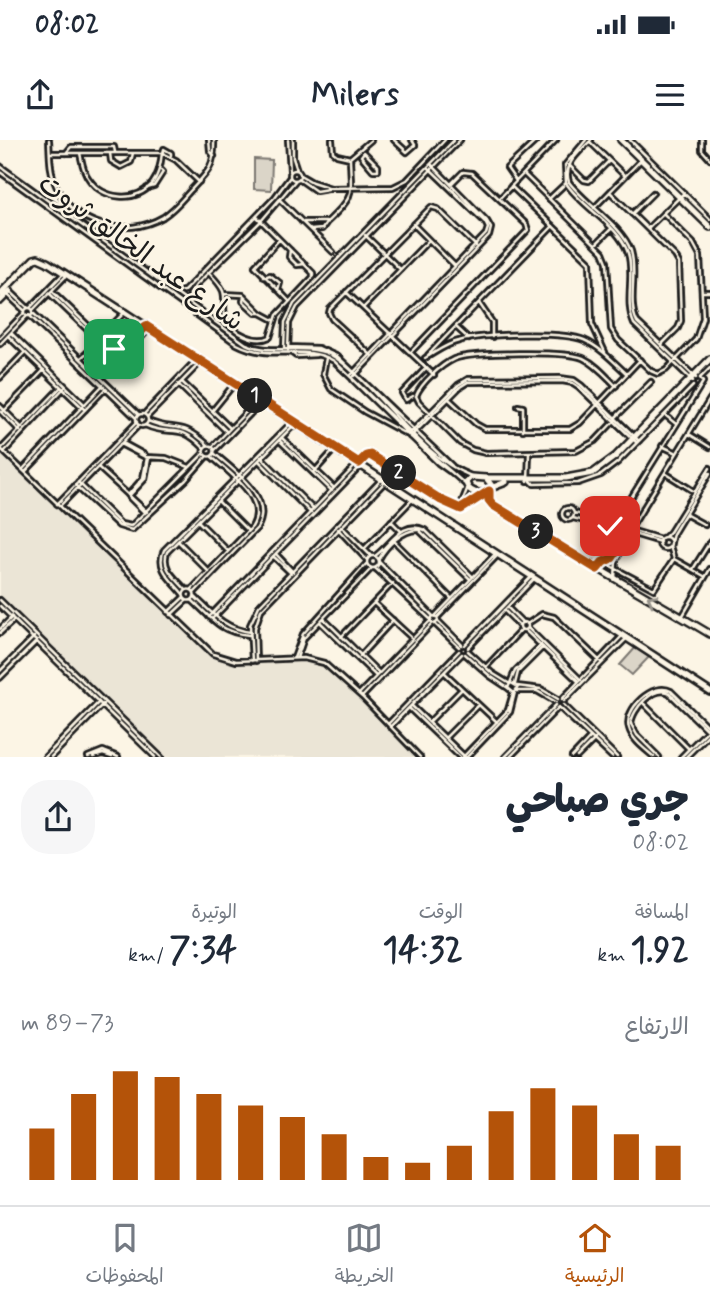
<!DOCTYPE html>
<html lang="ar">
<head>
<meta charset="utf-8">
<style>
	:root { --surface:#fff; --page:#f6f6f7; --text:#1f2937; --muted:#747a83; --line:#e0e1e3; --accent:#b45309 }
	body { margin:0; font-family:Mynerve,"Playpen Sans Arabic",sans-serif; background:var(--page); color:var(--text); direction:rtl; height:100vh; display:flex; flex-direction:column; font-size:26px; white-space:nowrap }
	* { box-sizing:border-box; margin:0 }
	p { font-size:23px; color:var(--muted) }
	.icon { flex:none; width:38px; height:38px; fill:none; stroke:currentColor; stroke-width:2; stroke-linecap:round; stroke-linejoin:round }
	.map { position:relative; height:617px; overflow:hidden; direction:ltr }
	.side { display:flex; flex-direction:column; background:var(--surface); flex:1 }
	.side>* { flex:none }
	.pin { position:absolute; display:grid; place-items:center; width:60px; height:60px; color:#fff; margin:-30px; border-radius:14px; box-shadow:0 4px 10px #0006 }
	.km { position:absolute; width:35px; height:35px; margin:-18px; border-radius:50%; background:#222; color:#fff; font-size:19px; line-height:35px; text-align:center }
	.round { display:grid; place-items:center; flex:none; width:74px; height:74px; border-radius:28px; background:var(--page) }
	.head { display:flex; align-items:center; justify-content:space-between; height:119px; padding:0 21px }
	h1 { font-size:38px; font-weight:800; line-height:52px }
	.stats { display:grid; grid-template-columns:repeat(3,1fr); gap:10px; height:119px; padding:7px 21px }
	.stats div { display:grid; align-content:center }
	.stats b { font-size:35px; font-weight:800 }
	.stats small { font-size:19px; font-weight:400 }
	.stats p { font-size:19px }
	.chart { height:196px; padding:14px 21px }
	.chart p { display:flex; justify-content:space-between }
	.chart svg { width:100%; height:126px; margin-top:7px; stroke:var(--accent); stroke-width:6 }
	.status { display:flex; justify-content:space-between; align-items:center; height:49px; padding:0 35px; background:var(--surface); direction:ltr }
	.status svg { height:19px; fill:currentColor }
	header { display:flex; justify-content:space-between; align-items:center; height:91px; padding:0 21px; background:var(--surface); font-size:32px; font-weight:800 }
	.menu { display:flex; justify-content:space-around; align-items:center; height:98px; border-top:2px solid var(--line); background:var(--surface); font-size:19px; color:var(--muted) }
	.menu a { display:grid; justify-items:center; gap:4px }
	.menu .current { color:var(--accent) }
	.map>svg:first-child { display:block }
	.built { fill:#ebe5d6 }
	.green { fill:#dbd5c8; stroke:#7c7872; stroke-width:2 }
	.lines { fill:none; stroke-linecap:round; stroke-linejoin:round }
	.street-casing { stroke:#1c1c1c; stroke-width:8 }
	.secondary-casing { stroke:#1c1c1c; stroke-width:10 }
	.street { stroke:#fcf5e5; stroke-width:2.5 }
	.secondary { stroke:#fcf5e5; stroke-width:5 }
	.oneway { stroke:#97938b }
	.route-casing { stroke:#fff; stroke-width:14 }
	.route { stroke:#b45309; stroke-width:9 }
	.labels { text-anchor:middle; stroke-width:5; stroke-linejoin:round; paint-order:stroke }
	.street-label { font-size:28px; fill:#1c1c1c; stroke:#fcf5e5 }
</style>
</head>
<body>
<div class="status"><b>08:02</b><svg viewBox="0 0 49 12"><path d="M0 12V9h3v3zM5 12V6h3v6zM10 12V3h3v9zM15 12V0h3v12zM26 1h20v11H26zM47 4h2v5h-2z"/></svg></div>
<header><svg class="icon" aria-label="menu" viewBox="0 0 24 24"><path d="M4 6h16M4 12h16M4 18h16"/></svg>Milers<svg class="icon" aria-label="share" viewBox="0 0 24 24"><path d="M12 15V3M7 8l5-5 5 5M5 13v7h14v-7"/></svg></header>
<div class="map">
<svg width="710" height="617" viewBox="0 0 710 617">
	<rect width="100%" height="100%" fill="#fcf5e5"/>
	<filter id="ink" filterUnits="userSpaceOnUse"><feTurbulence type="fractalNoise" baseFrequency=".0143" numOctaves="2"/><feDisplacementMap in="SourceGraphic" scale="14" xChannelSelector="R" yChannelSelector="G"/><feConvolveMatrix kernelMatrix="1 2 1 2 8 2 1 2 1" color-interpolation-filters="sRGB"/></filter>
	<g filter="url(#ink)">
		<path class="built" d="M0,311L205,512L214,518L229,522L294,520L316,522L323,525L419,617H158L0,462Z"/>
		<path class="green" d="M254,19L272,20L271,50L254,49Z
			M637,506L649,517L632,535L620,525Z"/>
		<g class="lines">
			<g class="street-casing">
				<path id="street" d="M49,0C50,14 49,29 55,43C70,85 126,99 163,77C174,70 182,60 190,51C208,32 215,27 214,0
					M209,0L210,11L214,16
					M288,0L290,31
					M293,0V18L297,30
					M332,0L333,12L337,15L350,18L371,0
					M394,0L407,12L415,5L412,0
					M586,0L565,25L566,43C581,67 619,85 628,113C635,135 624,162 634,184L693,241
					M591,0C579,13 563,23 569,42C586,65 622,85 631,111C638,134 627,161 637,182L696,238
					M630,0L710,79
					M702,0V10L710,19
					M590,2L625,36
					M364,12L378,26V30H373L361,16Z
					M50,13H162L176,20L199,42
					M66,13L71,7H114L115,12
					M80,13C82,22 83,32 89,39C103,60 135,63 152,44C159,35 161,23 162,13
					M110,13L111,21L121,27L131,22L133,13
					M163,13L164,9L171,13V15
					M569,25L584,40L589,41L609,21
					M0,26L246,204C274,217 310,200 336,218C382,251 418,316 471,336
					M290 35a5 5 0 1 1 10 0a5 5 0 1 1-10 0Z
					M0,32L237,204C271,222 304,203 334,221L434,317L465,344
					M524,34L603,112L607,122L611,189L618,200L651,231L658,234L666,230L696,199L703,178L700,116L693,103L663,73
					M300,35L312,42L331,48L393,47L407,40L445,0
					M299,39L316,51L328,49
					M516,41L507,28L537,0
					M511,46L590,122L592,184L605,212
					M147,48L154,46L163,32L161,30
					M610,52L675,116L679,123L681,181L678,188L661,205
					M500,58L556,0
					M549,59L566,43
					M280,60L333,112
					M594,68L640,21
					M632,74L653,53
					M302,82H327C356,55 351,55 350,18
					M413,84L455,126
					M648,88L684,53
					M311,90L322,89L327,82
					M365,95L400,129
					M279,100L255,126L289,161
					M596,104L611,89
					M290,110L289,117L297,125L305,124
					M209,133C214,138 220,144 223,151C226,160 222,171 226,179C233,193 256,204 270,197L277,175L313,137V133L257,77
					M264,137L270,135L280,143L278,150
					M10,151L28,168
					M52,151L99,196
					M175,152L184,151L193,142L275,57L290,37
					M346,152L434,235
					M702,152H710
					M49,153L97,199
					M7,154L25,171
					M224,154L243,155L261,173L274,180
					M244,156L243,161L256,173H261
					M189,162L190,154L196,145L261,81L296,40
					M479,163L492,182V197
					M30,168L64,133
					M363,168L429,100
					M25 172a4 4 0 1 1 8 0a4 4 0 1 1-8 0Z
					M33,170L67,135
					M33,173L139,275
					M29,175L136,278
					M456,187L469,199
					M11,193L85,265
					M8,196L85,270
					M101,196L125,172
					M0,198L25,172
					M102,200L111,208L120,210L131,203L146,186
					M100,202C122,225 132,207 149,189
					M0,204L28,175
					M288,207L318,208L338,217L452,326
					M284,209L285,182L294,164L454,0
					M288,210L289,183L297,167L460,0
					M292,213L296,216L316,215
					M410,213L528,90L526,84L472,33L463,32L451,44
					M428,215L553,86
					M372,216L332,179L329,173L330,169L431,67L438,69L476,106
					M81,218L99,202
					M326,218L323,234L331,249L365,272L406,294
					M425,218C436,212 446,204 459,201C482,194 563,191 584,200C600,207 614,222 627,234
					M351,235L486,94L488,88L485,82L428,27
					M354,236L489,96L491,88L487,81L431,24
					M0,238L24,213
					M353,240L438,323L449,331
					M182,242L230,288
					M178,244L227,292
					M616,246C606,236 596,224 583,218C567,211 471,212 454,219C441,225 421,243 416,256L419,262L460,303L473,310L486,313L576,311L595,301L616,279
					M413,256L406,260L402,253L425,229
					M449,259L476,284L485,289H570L580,283L640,220
					M0,266L22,288
					M518,266L523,267V290
					M213,270L235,243
					M0,271L20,291
					M2,273L44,230
					M144,274L197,219
					M136 280a6 6 0 1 1 12 0a6 6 0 1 1-12 0Z
					M665,275L676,284
					M147,277L201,222
					M615,278L651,242
					M148,281C175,293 180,279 208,305
					M145,285C172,298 176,280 204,308
					M689,294L710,307
					M408,295L458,245L468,239L560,238L574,240L581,245L639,301
					M410,297L460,247L468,242L562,241L573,243L579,247L637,303
					M282,298L334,348
					M279,300L332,351
					M123,303L145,315
					M120,304L145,317L166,318L189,327
					M203.5 311a5.5 5.5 0 1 1 11 0a5.5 5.5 0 1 1-11 0Z
					M213,306L257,261
					M662,306L675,312
					M0,308L213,514L236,521L304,518L324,523L362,557L420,617
					M1,309L61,247
					M215,310L262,262
					M4,312L64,248
					M261,317L313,369
					M259,321L311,373
					M98,327L147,372
					M23,329L103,245
					M315,331L334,310
					M25,332L105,249
					M665,333L695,352
					M528,341L529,313
					M531,341L534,344L578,343L601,335L618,322L693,246
					M78,342L121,384L131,386L204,313
					M75,345L119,386L132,390L186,340L207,316
					M128,355L143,338L147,318
					M129,356L145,339L149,318
					M130,358L145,373
					M218,361L248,391
					M57,364L137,282
					M60,366L139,285
					M460,367L468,347
					M562 374a6 6 0 1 1 12 0a6 6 0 1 1-12 0Z
					M574,373L601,379
					M685,374L705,385
					M573,378L599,385
					M599 384a6 6 0 1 1 12 0a6 6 0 1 1-12 0Z
					M198,381L228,411
					M391,381L401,391
					M610,384L661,399
					M614,385L692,260L703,242L700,238L710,228
					M341,386L371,416
					M610,387L660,402
					M338,389L367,420
					M665,397L670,392L710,328
					M659 403a6 6 0 1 1 12 0a6 6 0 1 1-12 0Z
					M394,401L451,458
					M179,402L209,432
					M671,402L673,394L710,333
					M364,409L413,359
					M276,414L293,432
					M367 422a6 6 0 1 1 12 0a6 6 0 1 1-12 0Z
					M273,416L291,433
					M375,416C391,405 402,379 425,390L473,437
					M379,419C386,406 403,389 419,390L470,439
					M674,419L704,436
					M379,422L433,476L437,477L438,481L435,484L430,481L433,476
					M603,422L654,449L674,419L670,406
					M599,427L614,416L710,259
					M375,428L430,479
					M693,429L710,402
					M615,439L616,420L628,399L629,393
					M183.5 455a5.5 5.5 0 1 1 11 0a5.5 5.5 0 1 1-11 0Z
					M186,450C176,438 161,429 167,412L295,284
					M191,450L252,387C269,359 229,333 211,316
					M194,453L257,388C275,358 234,331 214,313
					M183,454C172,440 155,429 164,410L291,283
					M194,456C212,473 225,489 251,492
					M0,460L161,617
					M192,460C212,479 220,492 249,495
					M374,463L413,499
					M0,466L155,617
					M508,468L523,483
					M504,470L519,485
					M168,472L184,457
					M171,475L187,460
					M435,476L496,413
					M209,477L366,315H370L441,360L461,369L482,355
					M682,477L710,429
					M437,478L498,415
					M212,479L361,326
					M324,479L379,533
					M438,481L462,505
					M520 486a4 4 0 1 1 8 0a4 4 0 1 1-8 0Z
					M320,482L375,535
					M435,484L459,507
					M527,484L542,474L554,477L602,523
					M528,488L581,540
					M0,489L12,477
					M525,490L578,541
					M0,493L13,481
					M341,497L393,443
					M465,505L532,436
					M468,508L534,439
					M468,511L492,533L510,544
					M465,514L490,536L508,548
					M360,516L393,480
					M294,518L303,494L367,423
					M297,518L304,498L372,428
					M252,521L250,485L259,466L382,339
					M256,521L255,488L261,470L386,341
					M486,527L521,490
					M0,531L34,497
					M444,532L497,582
					M0,538L37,501
					M511,543L518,547L514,553L508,548L515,531L541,505
					M515,544L518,532L543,507
					M517,546L541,549L558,559
					M517,551H537L556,562
					M359,554L430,481
					M362,557L432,484
					M562,559L623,495
					M564,561L626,499
					M644,564L689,609
					M564,565L617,617
					M412,566L465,617
					M409,568L460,617
					M560,568L612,617
					M429,582L461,550
					M388,584L459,511
					M390,587L462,514
					M445,598L477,566
					M45,617L99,562
					M51,617L103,564
					M88,617L103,611L118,617
					M93,617L103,614L112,617
					M463,617L508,570L513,553
					M467,617L510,572L515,552
					M505,617L556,565
					M510,617L559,567
					M572,617L591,597
					M577,617L595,599
					M654,617C645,609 632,600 629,588C623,570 653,541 671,551L710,589
					M659,617L637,595L631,584C632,569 654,545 669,553L710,593
					M681,617L707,591
					M686,617L710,593"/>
			</g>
			<g class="secondary-casing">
				<path id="secondary" d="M621,0L710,87
					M0,154L34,119L38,118L47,122L710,552
					M0,161L10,151
					M471,337L486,338L493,347L486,353C477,354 468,352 466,342Z
					M486,338H566L593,333L616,316L710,219
					M493,347L506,342
					M489,351L490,362L495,366C565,411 638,451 710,494"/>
			</g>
			<use href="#street" class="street"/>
			<use href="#secondary" class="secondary"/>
		</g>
		<defs><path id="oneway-chevron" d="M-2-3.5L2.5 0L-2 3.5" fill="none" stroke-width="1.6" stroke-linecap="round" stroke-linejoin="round" transform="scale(1.75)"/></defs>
		<use class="oneway" href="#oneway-chevron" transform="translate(652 459) rotate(-151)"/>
	</g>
	<g class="lines" filter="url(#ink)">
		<g class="route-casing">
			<path id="route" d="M114,209L127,207L146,186L359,323L366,316L370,315L441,360L461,369L489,351V360L493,365L597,429L603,422L612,418L629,393L610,386"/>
		</g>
		<use href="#route" class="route"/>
	</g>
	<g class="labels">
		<g class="street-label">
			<text transform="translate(142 111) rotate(36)" y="10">شارع عبد الخالق ثروت</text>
		</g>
	</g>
</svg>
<div class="pin" style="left:114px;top:209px;background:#1e9e55"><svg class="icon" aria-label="arrive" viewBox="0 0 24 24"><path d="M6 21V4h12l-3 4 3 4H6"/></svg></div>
<div class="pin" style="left:610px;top:386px;background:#d93025"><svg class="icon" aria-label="check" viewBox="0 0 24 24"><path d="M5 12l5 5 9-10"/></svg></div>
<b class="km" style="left:255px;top:256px">1</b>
<b class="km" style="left:399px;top:333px">2</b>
<b class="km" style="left:536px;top:392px">3</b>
</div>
<section class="side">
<div class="head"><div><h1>جري صباحي</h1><p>08:02</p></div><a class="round"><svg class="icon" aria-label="share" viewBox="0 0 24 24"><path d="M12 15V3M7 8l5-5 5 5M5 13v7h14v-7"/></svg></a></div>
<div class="stats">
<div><p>المسافة</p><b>1.92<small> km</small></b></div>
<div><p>الوقت</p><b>14:32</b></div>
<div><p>الوتيرة</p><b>7:34<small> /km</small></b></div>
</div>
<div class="chart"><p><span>الارتفاع</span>73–89 m</p>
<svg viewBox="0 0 160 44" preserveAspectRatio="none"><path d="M5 44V26M15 44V14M25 44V6M35 44V8M45 44V14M55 44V18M65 44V22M75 44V28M85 44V36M95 44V38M105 44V32M115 44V20M125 44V12M135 44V18M145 44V28M155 44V32"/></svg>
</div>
</section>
<nav class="menu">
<a class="current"><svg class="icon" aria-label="home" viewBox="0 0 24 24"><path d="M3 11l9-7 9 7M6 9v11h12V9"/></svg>الرئيسية</a>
<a><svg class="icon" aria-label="map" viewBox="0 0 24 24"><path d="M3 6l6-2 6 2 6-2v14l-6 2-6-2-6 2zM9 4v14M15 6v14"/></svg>الخريطة</a>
<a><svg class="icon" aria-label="saved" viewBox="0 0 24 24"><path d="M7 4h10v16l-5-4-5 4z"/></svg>المحفوظات</a>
</nav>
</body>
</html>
